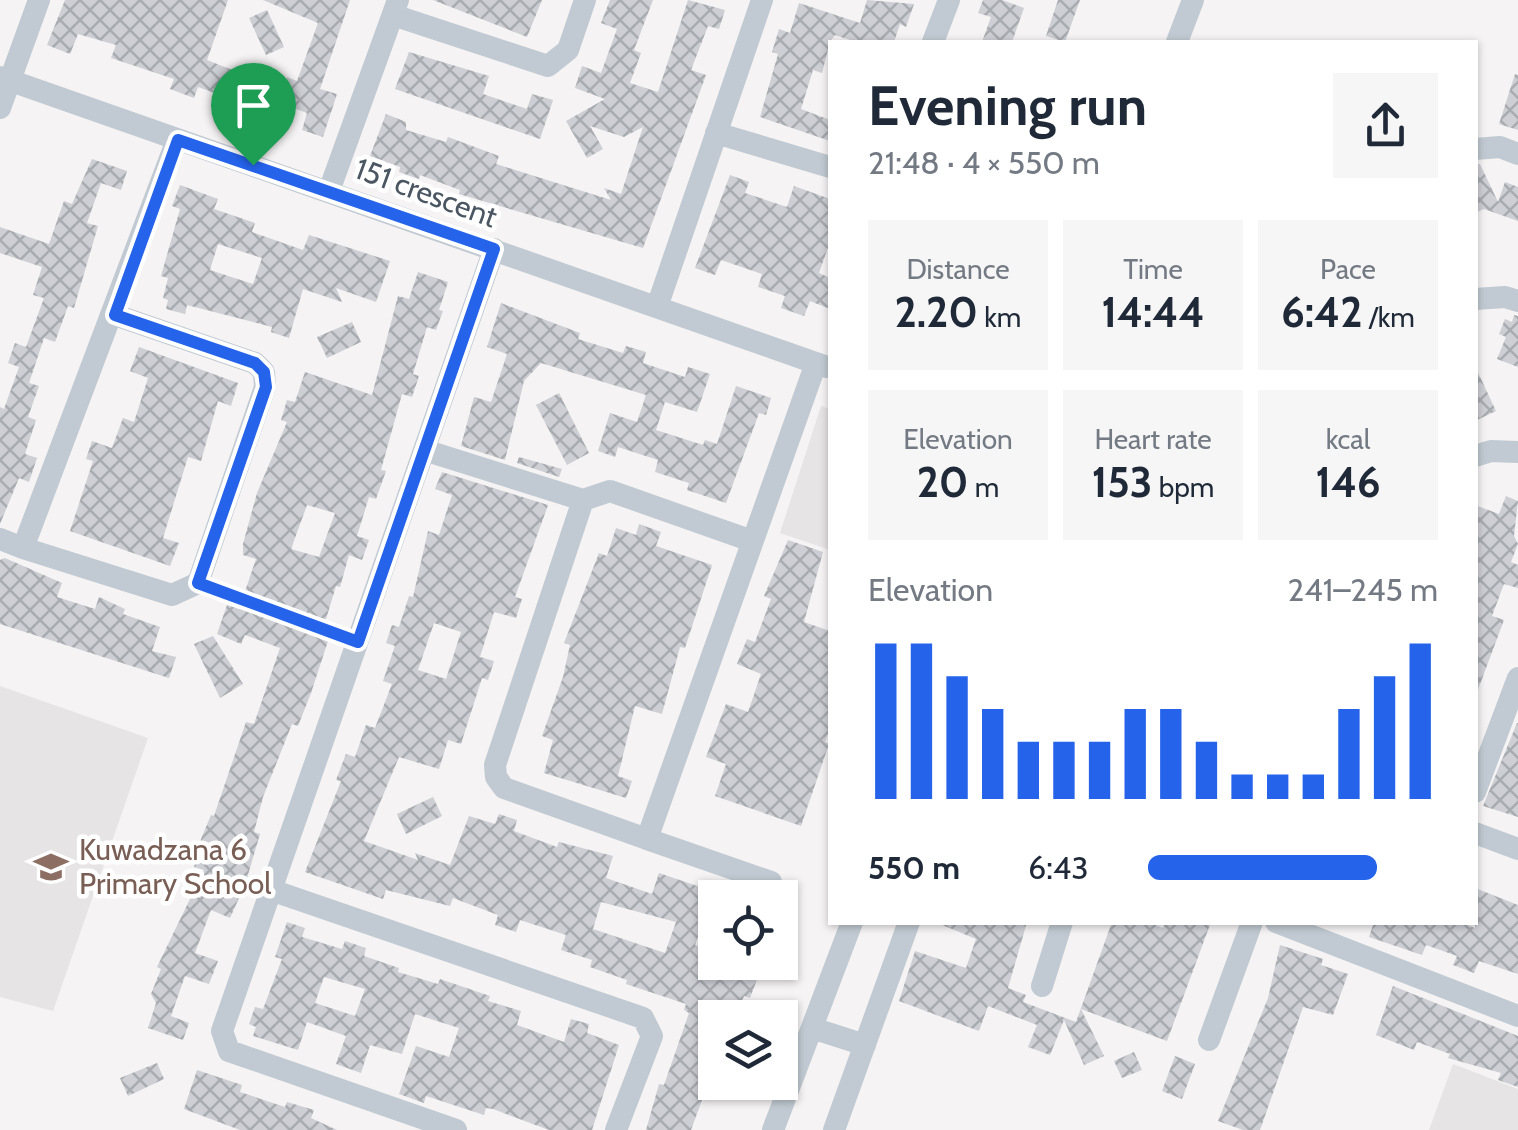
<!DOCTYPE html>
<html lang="en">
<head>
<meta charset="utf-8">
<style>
	:root { --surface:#fff; --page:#f6f6f7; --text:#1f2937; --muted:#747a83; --accent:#2563eb }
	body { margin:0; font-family:Cabin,sans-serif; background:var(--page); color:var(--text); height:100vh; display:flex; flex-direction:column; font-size:38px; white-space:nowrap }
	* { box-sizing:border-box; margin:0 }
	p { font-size:32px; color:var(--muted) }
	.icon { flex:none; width:55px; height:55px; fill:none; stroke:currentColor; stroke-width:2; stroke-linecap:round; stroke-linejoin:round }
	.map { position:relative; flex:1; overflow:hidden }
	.side { position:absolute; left:828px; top:40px; width:650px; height:885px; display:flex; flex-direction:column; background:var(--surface); border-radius:0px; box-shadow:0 2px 8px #0004 }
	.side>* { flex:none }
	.fabs { position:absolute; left:698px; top:880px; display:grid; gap:20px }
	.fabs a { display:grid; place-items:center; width:100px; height:100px; border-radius:0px; background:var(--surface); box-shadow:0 2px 8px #0004; font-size:50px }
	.pin { position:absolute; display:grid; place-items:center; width:85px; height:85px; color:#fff; margin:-102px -42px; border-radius:50% 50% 50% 0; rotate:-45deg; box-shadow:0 0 10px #0007 }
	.pin .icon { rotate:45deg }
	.round { display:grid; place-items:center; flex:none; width:105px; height:105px; border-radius:0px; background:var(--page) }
	.overview { display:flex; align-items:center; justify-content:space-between; height:170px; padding:0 40px }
	h1 { font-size:55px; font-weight:800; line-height:75px }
	.stats { display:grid; grid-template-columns:repeat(3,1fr); gap:15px; height:170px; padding:10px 40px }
	.stats div { display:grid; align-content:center; border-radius:0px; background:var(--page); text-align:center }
	.stats b { font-size:42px; font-weight:800 }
	.stats small { font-size:28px; font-weight:400 }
	.stats p { font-size:28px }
	.chart { height:280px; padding:20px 40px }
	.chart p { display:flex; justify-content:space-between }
	.chart svg { width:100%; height:180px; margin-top:10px; stroke:var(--accent); stroke-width:6 }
	ul { padding:0 40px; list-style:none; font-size:32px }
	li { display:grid; grid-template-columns:160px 120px 1fr; align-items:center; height:75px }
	li i { height:25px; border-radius:12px; background:var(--accent) }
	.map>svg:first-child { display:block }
	.education { fill:#e6e4e5 }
	.building { fill:url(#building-cross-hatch); fill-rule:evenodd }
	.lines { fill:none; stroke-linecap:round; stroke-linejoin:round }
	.path { stroke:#7ad0a6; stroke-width:4; stroke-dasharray:8 5; stroke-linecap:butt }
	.minor { stroke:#c1cad2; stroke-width:22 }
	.route-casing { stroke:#fff; stroke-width:20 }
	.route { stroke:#2563eb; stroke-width:12 }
	.labels { text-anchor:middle; stroke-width:9; stroke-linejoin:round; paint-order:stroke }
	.street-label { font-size:30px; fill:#4a5661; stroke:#fff }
	.education-label { font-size:30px; fill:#785e54; stroke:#fff; text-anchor:start }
</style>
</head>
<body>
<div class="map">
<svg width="1518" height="1130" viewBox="0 0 1518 1130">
	<defs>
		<pattern id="building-cross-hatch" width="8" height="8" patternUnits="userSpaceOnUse" patternTransform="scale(2.5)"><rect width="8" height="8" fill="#cdcfd5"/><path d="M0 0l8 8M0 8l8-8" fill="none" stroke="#a8abb0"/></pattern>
	</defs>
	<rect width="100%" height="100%" fill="#f5f3f3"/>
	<path class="education" d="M821,406L830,409V550L780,533Z
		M0,686L148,738L53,1011L0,997Z
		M1453,1064L1518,1089V1130H1429Z"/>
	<path class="building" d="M65,0H228L207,60L282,90L287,77L297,81L318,23L263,0H350L320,89L337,94L323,137L302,130L307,113L269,99L264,111L198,87L194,98L170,89L174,79L111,58L116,45L78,34L70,54L47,45Z
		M433,0H542L527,37Z
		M610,0H653L634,50L641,53L630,83L658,92L688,0L725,10L719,29L708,26L691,70L706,75L643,248L459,194L460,190L420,175L419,179L399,172L400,167L370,156L386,114L406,122V130L446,142L448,137L499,156L496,164L611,200L604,188L621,194L643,127L624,137L590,126L603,149L587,158L566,121L605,99L575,88L582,66L601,73L617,29L601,23Z
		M867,0L914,4L906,27L900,24L894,42H856L835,35L830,42L822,73L813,70L801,109L830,120V141L760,117L778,54L772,52L779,29L790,33L799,3L860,23Z
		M983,0H1002L1024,8L1012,42H982L991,17L978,13Z
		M1058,0H1080L1065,42L1046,36Z
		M267,10L284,47L266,55L249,18Z
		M409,52L489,76L483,94L527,109L532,94L553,100L540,139L395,89Z
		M1515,74L1518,75V130L1499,124Z
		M92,159L127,171L121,190L101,183L87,223L98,226L74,308L68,306L55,342L44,338L29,383L39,386L28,417L36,420L25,454L37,458L29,482L19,478L0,524V407L4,409L19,367L8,363L15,343L26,347L44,298L33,295L42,267L0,253V227L49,244L64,201L72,204Z
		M1475,164H1480L1498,202L1505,182L1518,187V221L1484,209L1475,213Z
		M730,175L749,182L745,193L787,207L794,186L830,199V242L819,273L830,278V309L810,301L804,316L781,308L785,296L758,287L762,274L721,260L715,275L695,268Z
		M180,185L218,199L214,209L255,223L252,232L303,250L309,235L390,261L376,302L336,288L342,302L303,289L289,338L271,332L272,327L187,305L185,314L166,309L168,300L163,298L168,278L161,276L180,209L172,206ZM218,244L262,258L253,284L210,270Z
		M418,272L448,282L439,310L443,311L436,330L427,327L413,374L419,376L412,397L402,394L381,470L386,471L376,499L369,497L357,536L369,540L362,560L349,555L340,587L336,586L320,639L328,641L311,693L298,726L292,724L263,797L254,832L260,834L245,885L230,918L211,910L195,953L218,961L209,984L185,976L171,1016L189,1023L183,1040L148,1028L156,1003L151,994L161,969L157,967L204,870L194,867L201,839L211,815L214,816L246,722L254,724L280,648L245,635L241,644L217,634L227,605L239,609L256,559L243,555V544L257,493L287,422L281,420L287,400L295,402L305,372L372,395L398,296L409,299ZM307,505L335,513L319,557L291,549Z
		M501,303L580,333L578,339L623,353L626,346L646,352L643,363L685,377L688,367L710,374L697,412L665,402L656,430L703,445L705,440L717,444L736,386L771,398L766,415L759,413L726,503L687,490L689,483L655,472L658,460L618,447L615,457L598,451L610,413L637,422L646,395L541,363L524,381L505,460L461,446L474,397L491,402L507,354L487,347Z
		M1514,315L1518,316V367L1497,359L1506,337L1499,334L1505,319L1512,322Z
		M352,322L361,342L327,358L317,337Z
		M139,347L238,383L231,406L218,401L201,461L188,457L163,538L179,543L170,566L70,531L93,461L86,459L92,441L112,448L123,418L134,422L148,378L130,371Z
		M1475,366L1496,411L1475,421Z
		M559,393L589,453L567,465L536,405Z
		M519,457L562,469L559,477L517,463Z
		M442,472L548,505L515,597L522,599L516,618L494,612L480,657L494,661L488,680L482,678L461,744L448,740L439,769L399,757L364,841L418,860L415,853L450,865L469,816L495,824L499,814L517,820L514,831L557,847L559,842L613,856L606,878L652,894L659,873L715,892L695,945L715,953V962H742L761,969L750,998L744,996L736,1018H715V1065L691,1130H646L659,1084L664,1085L689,1013L684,1010L686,1004L626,984L627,980L590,967L592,960L561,950L566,935L520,920L516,932L495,925L498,915L453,898L450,906L386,890L383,899L305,872L341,781L336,780L346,754L355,757L366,725L375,728L392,684L383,681L395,646L386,643L392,625L399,627L409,596L413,597L428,531L439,535L452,495L435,489ZM434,623L461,632L446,679L418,670ZM601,902L676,922L665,953L593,929Z
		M1506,496L1518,501L1514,536L1518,544L1511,562L1518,565V588L1504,584L1492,616L1504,620L1476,695L1475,505L1499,514Z
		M639,524L661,532L656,546L712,565L685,648L680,647L662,714L635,706L618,776L632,781L626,798L544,773L553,740L542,736L563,677L570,645L564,643L599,553L607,556L616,528L636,535Z
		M788,540L823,552L804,622L830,631V728L825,742L829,744L801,826L715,796L726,764L706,757L726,704L748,712L761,674L737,664L747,639L755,642L771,599L764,596Z
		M5,558L62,583L57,597L95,609L99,597L125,609L123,614L160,627L152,651L176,657L169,678L0,624V560Z
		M213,636L243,684L220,698L194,644Z
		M1517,723H1518V817L1483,806Z
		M433,797L442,816L406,834L397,814Z
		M1475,888L1518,905V974L1479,961L1474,973L1453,965L1457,956L1426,945L1422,955L1369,937L1374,922H1458L1475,928Z
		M287,922L305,928L302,937L342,949L345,941L366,948L364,956L399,968L398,972L438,984L440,979L490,996L488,1001L521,1011L517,1025L564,1042L571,1019L589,1024L587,1033L619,1045L592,1130H549L493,1109L486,1108L484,1115L426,1096L424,1103L399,1094L416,1046L449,1057L459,1028L415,1014L402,1054L370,1045L361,1073L336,1064L346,1036L307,1022L298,1050L253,1036L256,1027L249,1024L255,1007L263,1009L282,959L275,957ZM324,977L365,989L355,1016L315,1003Z
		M935,922H1027L1008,988L1026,995L1023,1002L1076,1022L1112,922H1148L1163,928L1165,922H1211L1167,1041L1081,1009L1104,1056L1084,1065L1064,1020L1050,1055L1028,1047L1037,1025L988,1006L979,1031L899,1001L915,951L966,968L976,939Z
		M1280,945L1323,959L1321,965L1348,974L1333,1015L1303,1007L1260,1130H1243L1218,1121L1268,998Z
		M1393,986L1518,1036V1087L1498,1080L1501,1073L1448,1058L1450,1054L1417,1042L1414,1050L1376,1035Z
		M1134,1052L1142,1070L1122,1078L1114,1061Z
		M1175,1056L1195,1064L1182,1099L1162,1091Z
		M157,1063L164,1079L128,1096L120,1078Z
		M197,1070L242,1085L240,1092L285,1107L287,1102L314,1110L311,1118L337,1130H240L184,1109Z"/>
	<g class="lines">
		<path class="path" d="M216,590L338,635"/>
		<path class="minor" d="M393,15L548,66L568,50L585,0
			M933,42L949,0
			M1177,42L1193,0
			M0,77L827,367
			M0,108L39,0
			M716,133L830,167
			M1475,149L1500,147L1518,154
			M329,191L398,0
			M1475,299L1505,297L1518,301
			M657,307L762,0
			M424,450L583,500
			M1475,456L1491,451L1518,452
			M0,539L23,548L177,140
			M752,541L610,491L583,500L495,765L496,777L504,788L647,839L816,363
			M23,548L172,595L198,583L265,387L264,372L255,363L115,315
			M1475,792L1518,678
			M1475,833L1518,849
			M647,839L771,882
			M271,890L643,1018L652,1036L616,1130
			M1276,922L1518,1016
			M1042,986L1062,922
			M812,1028L865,1045
			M1209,1040L1252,922
			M456,1130L229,1051L222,1031L494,249
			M773,1130L852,922
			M834,1130L909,922"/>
	</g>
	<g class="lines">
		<g class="route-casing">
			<path id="route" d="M178,140L494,249L358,642L198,583L266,387L264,372L255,363L115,315Z"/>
		</g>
		<use href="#route" class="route"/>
	</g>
	<defs>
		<g id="school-bare" transform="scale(2.7)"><path d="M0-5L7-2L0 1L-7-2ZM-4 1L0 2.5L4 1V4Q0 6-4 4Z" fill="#8d6e63" stroke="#fff" stroke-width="2.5" paint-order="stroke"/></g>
	</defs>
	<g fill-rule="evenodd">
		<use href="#school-bare" x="51" y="867"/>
	</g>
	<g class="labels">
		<g class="street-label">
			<text transform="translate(426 193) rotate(20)" y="10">151 crescent</text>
		</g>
		<g class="education-label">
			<text x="79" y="860">Kuwadzana 6<tspan x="79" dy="34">Primary School</tspan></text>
		</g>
	</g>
</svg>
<div class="fabs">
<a><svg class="icon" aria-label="locate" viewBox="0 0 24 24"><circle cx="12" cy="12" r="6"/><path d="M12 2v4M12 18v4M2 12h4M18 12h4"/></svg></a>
<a><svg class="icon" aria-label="layers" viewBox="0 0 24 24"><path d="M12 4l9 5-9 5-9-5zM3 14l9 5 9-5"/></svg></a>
</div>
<div class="pin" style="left:253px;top:165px;background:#1e9e55"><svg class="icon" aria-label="arrive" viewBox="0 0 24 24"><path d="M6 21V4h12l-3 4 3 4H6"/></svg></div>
<section class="side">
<div class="overview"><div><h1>Evening run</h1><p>21:48 · 4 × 550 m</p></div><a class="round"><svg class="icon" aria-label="share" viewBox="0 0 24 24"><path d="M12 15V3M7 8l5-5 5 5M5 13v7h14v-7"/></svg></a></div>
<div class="stats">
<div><p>Distance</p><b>2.20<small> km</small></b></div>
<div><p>Time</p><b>14:44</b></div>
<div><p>Pace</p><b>6:42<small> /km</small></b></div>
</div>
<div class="stats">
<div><p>Elevation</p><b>20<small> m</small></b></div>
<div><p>Heart rate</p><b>153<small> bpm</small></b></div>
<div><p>kcal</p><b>146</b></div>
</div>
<div class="chart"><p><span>Elevation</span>241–245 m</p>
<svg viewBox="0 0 160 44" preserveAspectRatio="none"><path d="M5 44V6M15 44V6M25 44V14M35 44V22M45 44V30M55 44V30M65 44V30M75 44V22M85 44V22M95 44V30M105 44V38M115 44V38M125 44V38M135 44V22M145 44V14M155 44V6"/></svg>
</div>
<ul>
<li><b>550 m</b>6:43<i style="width:79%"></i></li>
</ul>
</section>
</div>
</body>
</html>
